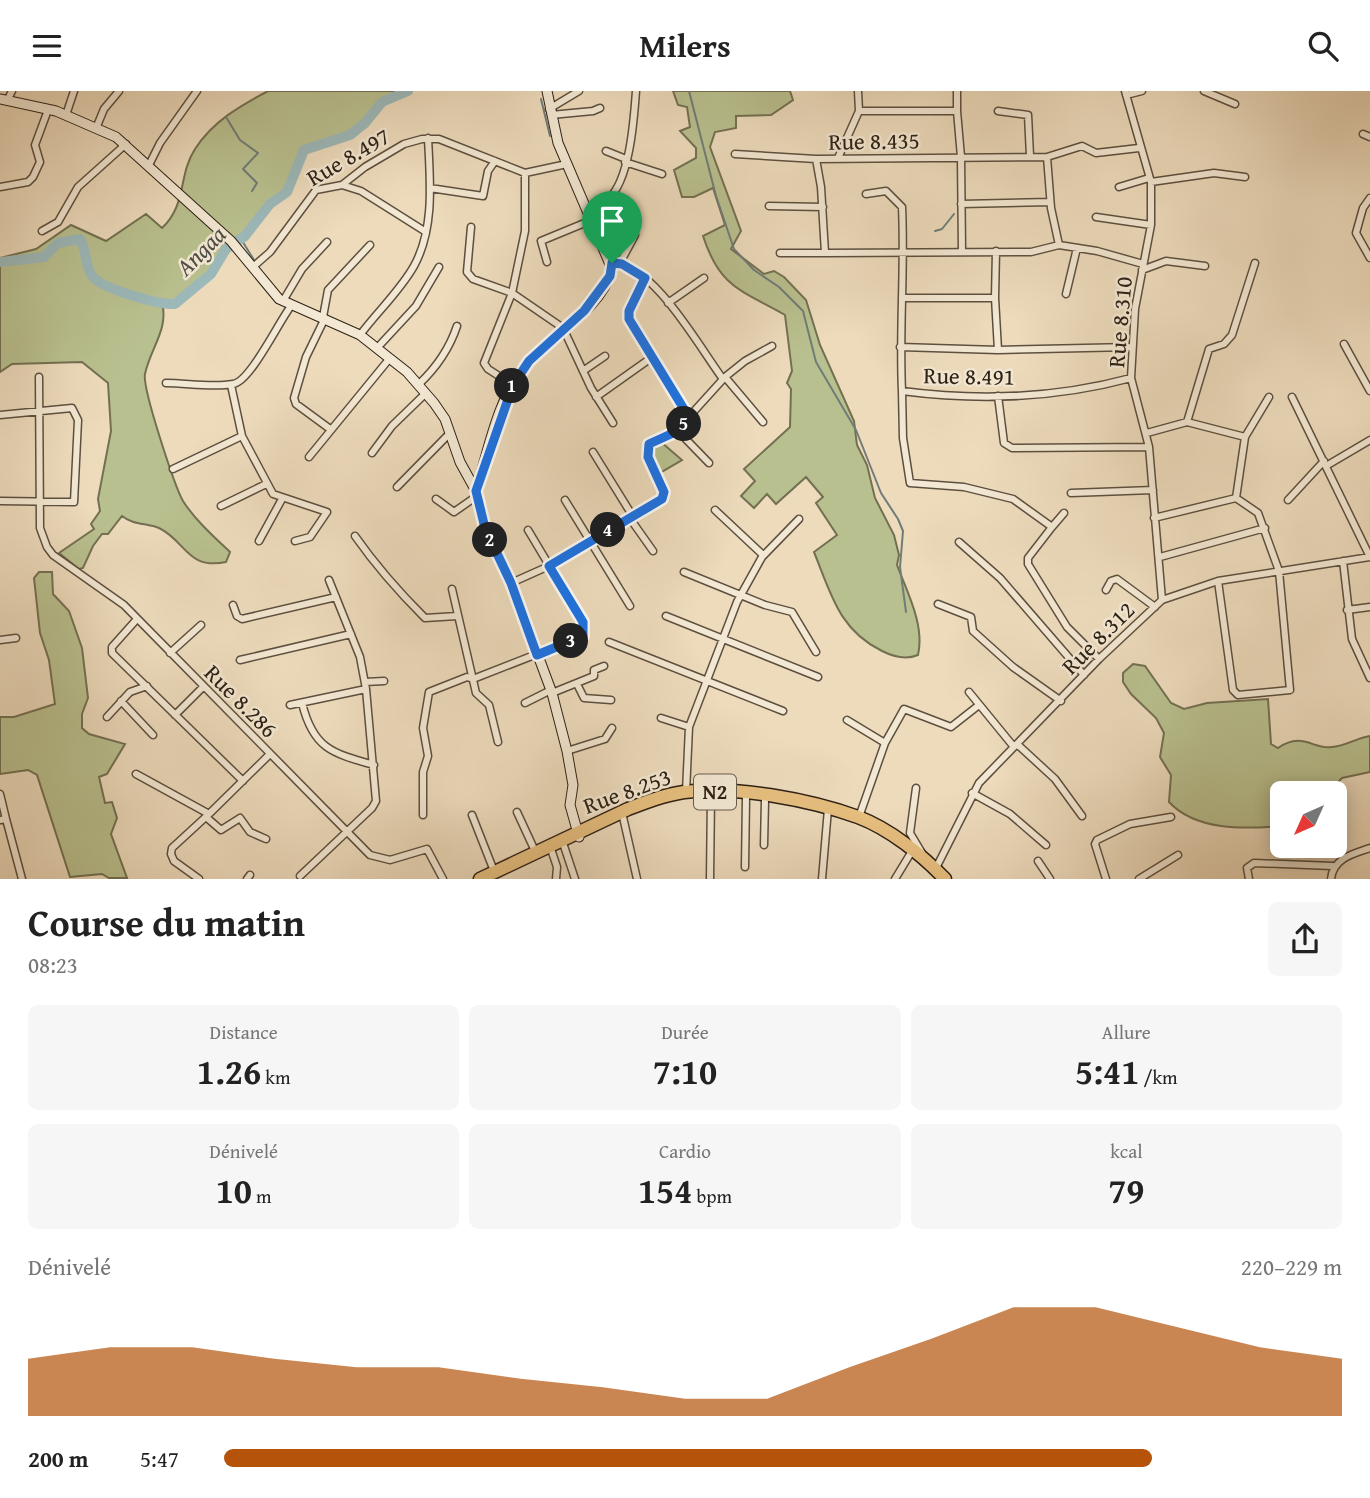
<!DOCTYPE html>
<html lang="fr">
<head>
<meta charset="utf-8">
<style>
	:root { --surface:#fff; --page:#f6f6f6; --text:#222; --muted:#767676; --accent:#b45309 }
	body { margin:0; font-family:"Gentium Book Plus",serif; background:var(--page); color:var(--text); height:100vh; display:flex; flex-direction:column; font-size:26px; white-space:nowrap }
	* { box-sizing:border-box; margin:0 }
	p { font-size:23px; color:var(--muted) }
	.icon { flex:none; width:38px; height:38px; fill:none; stroke:currentColor; stroke-width:2; stroke-linecap:round; stroke-linejoin:round }
	.map { position:relative; height:788px; overflow:hidden }
	.details { display:flex; flex-direction:column; background:var(--surface); flex:1 }
	.details>* { flex:none }
	.needle { width:46px; rotate:225deg }
	.tools { position:absolute; left:1270px; top:690px; display:grid; gap:14px }
	.tools a { display:grid; place-items:center; width:77px; height:77px; border-radius:10px; background:var(--surface); box-shadow:0 4px 18px #0003; font-size:35px }
	.pin { position:absolute; display:grid; place-items:center; width:60px; height:60px; color:#fff; margin:-72px -30px; border-radius:50% 50% 50% 0; rotate:-45deg; box-shadow:0 0 7px #0007 }
	.pin .icon { rotate:45deg }
	.km { position:absolute; width:35px; height:35px; margin:-18px; border-radius:50%; background:#222; color:#fff; font-size:19px; line-height:35px; text-align:center }
	.round { display:grid; place-items:center; flex:none; width:74px; height:74px; border-radius:10px; background:var(--page) }
	.summary { display:flex; align-items:center; justify-content:space-between; height:119px; padding:0 28px }
	h1 { font-size:38px; font-weight:700; line-height:52px }
	.stats { display:grid; grid-template-columns:repeat(3,1fr); gap:10px; height:119px; padding:7px 28px }
	.stats div { display:grid; align-content:center; border-radius:10px; background:var(--page); text-align:center }
	.stats b { font-size:35px; font-weight:700 }
	.stats small { font-size:19px; font-weight:400 }
	.stats p { font-size:19px }
	.chart { height:196px; padding:14px 28px }
	.chart p { display:flex; justify-content:space-between }
	.chart svg { width:100%; height:126px; margin-top:7px; fill:var(--accent); opacity:.7 }
	ul { padding:0 28px; list-style:none; font-size:23px }
	li { display:grid; grid-template-columns:112px 84px 1fr; align-items:center; height:52px }
	li i { height:18px; border-radius:9px; background:var(--accent) }
	header { display:flex; justify-content:space-between; align-items:center; height:91px; padding:0 28px; background:var(--surface); font-size:32px; font-weight:700 }
	.map>svg:first-child { display:block }
	.green { fill:#b9c08f; stroke:#737052; stroke-width:2 }
	.lines { fill:none; stroke-linecap:round; stroke-linejoin:round }
	.stream { stroke:#707c78; stroke-width:2 }
	.river { stroke:#9cb9ba; stroke-width:10 }
	.street-casing { stroke:#5d4f3f; stroke-width:9 }
	.secondary-casing { stroke:#2d2015; stroke-width:11 }
	.highway-casing { stroke:#2d2015; stroke-width:15 }
	.street { stroke:#f3e8d3; stroke-width:6 }
	.secondary { stroke:#f3e8d3; stroke-width:9 }
	.highway { stroke:#e6be7e; stroke-width:12 }
	.route-casing { stroke:#fff; stroke-width:14 }
	.route { stroke:#1a73e8; stroke-width:9 }
	.labels { text-anchor:middle; stroke-width:5; stroke-linejoin:round; paint-order:stroke }
	.shield { fill:#f3e8d3; stroke:#685c4e; stroke-width:2 }
	.shield-label { font-size:21px; font-weight:bold; fill:#2d2015 }
	.street-label { font-size:23px; fill:#2d2015; stroke:#f3e8d3 }
	.water-label { font-size:24px; font-style:italic; fill:#4e4e47; stroke:#f3e8d3 }
</style>
</head>
<body>
<header><svg class="icon" aria-label="menu" viewBox="0 0 24 24"><path d="M4 6h16M4 12h16M4 18h16"/></svg>Milers<svg class="icon" aria-label="search" viewBox="0 0 24 24"><circle cx="10" cy="10" r="6"/><path d="M15 15l6 6"/></svg></header>
<div class="map">
<svg width="1370" height="788" viewBox="0 0 1370 788">
	<rect width="100%" height="100%" fill="#eddbbc"/>
	<filter id="stains"><feTurbulence type="fractalNoise" baseFrequency=".00286" numOctaves="4"/><feColorMatrix values="0 0 0 0 .2 0 0 0 0 .09 0 0 0 0 .02 0 0 0 .5 -.17"/></filter>
	<radialGradient id="worn" r=".72"><stop offset=".6" stop-color="#630" stop-opacity="0"/><stop offset="1" stop-color="#630" stop-opacity=".3"/></radialGradient>
	<path class="green" d="M268,0H408L382,11L365,32L350,44L304,59L287,101L270,113L245,145L226,158L211,183L175,213L162,212C169,238 150,258 145,283C142,297 175,396 183,410C195,429 214,446 230,461L226,471C187,479 186,450 159,437C147,432 133,434 122,425L108,443H102L93,455L83,477L79,478L59,462L94,438L91,433L100,420L98,408L111,340L108,292L82,271L12,273L0,281V167L36,158L71,134L106,150L146,123L162,137C187,114 178,84 195,58C213,30 240,15 268,0Z
		M673,0H790L793,9L771,24L736,25V37L715,41L710,56L741,140L731,158L764,183L774,180L784,186L806,209L820,254L854,330L857,354L867,374L875,407L894,444L899,464L897,474C907,501 925,534 918,564C906,569 894,566 882,560C839,539 831,503 814,461L837,444L816,412L823,406L806,386L776,413L767,403L754,417L741,405L755,390L744,378L790,336L791,298L787,292L792,280L785,224C741,199 720,197 703,145L725,134L713,97L694,106H682L674,79L696,67V57L680,40L690,36L687,16L678,14Z
		M661,351L682,369L658,383L652,369L656,353Z
		M39,481H52L53,503L69,520L82,557L88,607L82,623V637L89,643L125,653L107,683L99,686L105,712L112,711L117,727L111,743L127,787H109L102,783L70,786L37,684L28,679L0,683V626H14L55,613L49,569L40,542L34,487Z
		M1133,573L1145,575L1171,612L1184,618L1207,612L1268,608L1271,653L1278,657C1303,640 1313,659 1332,656C1345,655 1357,647 1370,645V681L1342,687L1328,702H1283L1281,735C1244,738 1196,740 1169,711L1171,684L1160,666L1164,642L1156,627L1131,603L1123,591V582Z"/>
	<g class="lines">
		<path class="stream" d="M689,0L716,105L734,158L754,179L779,196L803,220L816,271L856,339L881,402L898,428L903,440L900,476L906,521
			M541,8L550,45
			M226,26L240,49L258,62L243,78L257,92L252,100
			M935,140L942,138L954,123
			M241,148L254,169"/>
		<path class="river" d="M0,171L44,166L58,152L80,148C87,159 84,174 92,185C102,198 159,214 175,213L211,183L226,158L245,145L270,113L287,101L304,59L350,44L365,32L382,11L408,0"/>
		<g class="street-casing">
			<path id="street" d="M858,0L859,20
				M1125,0L1151,91V134L1135,218L1131,287L1149,356L1162,509
				M1204,0L1235,13
				M1126,4L1142,0
				M7,10L12,0
				M549,18L579,0
				M957,20V0
				M998,20L1028,24L1030,65
				M66,24L74,0
				M551,24L593,20L600,17
				M97,35L104,18L119,0
				M1363,43L1370,46
				M606,60L626,68
				M735,63L816,68
				M1047,66L1082,55L1096,62L1139,57
				M838,67L859,20H957L961,66L962,161
				M625,71L662,83
				M149,74L160,52L197,0
				M1151,91L1214,82L1245,86
				M342,94L361,100L426,141
				M0,96L28,91L33,86L40,71L35,54L48,19
				M1119,96L1149,87
				M430,97L483,105L488,80L495,70
				M866,103L886,100L902,116C905,178 899,238 902,300C978,310 1057,307 1131,287
				M1370,107L1363,117L1356,142L1370,167
				M961,113L1050,111
				M769,115L823,116
				M587,119C594,116 602,113 608,108C630,90 634,27 636,0
				M1096,126L1151,134
				M471,136L467,181L473,188L512,202L525,140V82
				M42,140L58,131L78,96L126,53
				M1059,154L1031,161L825,162L821,96L816,68L1047,66L1051,117L1059,154L1097,160L1143,173
				M996,160L995,207L998,259
				M780,162H825
				M547,171L541,150L592,129
				M612,172C652,170 701,259 723,288
				M620,172L635,144
				M253,176L270,161L316,99L342,94L365,76L404,53L422,48H439L525,82L567,73
				M1142,179L1166,170L1205,175
				M645,187L629,220V228L689,328
				M1066,203L1077,157
				M903,207H995
				M283,210L302,178L327,151
				M668,212L704,187
				M323,226L328,199L370,154
				M325,227L306,266L294,307L296,313L330,338
				M360,244C377,221 400,200 414,175C435,137 430,89 428,47
				M1344,253L1370,300
				M378,256L416,215L439,176
				M900,256L998,259L1131,256
				M583,280L605,265
				M39,286L40,437L47,456L53,464L124,514L370,764L390,769L427,758L443,788
				M725,286L763,331
				M166,292C187,292 212,297 233,293C250,291 278,232 291,215
				M419,293C437,276 449,259 457,235
				M231,294L242,345L273,403L327,421L310,446L295,450
				M513,294L488,278L484,272L512,202L563,237L591,297L613,332
				M902,300L903,347L910,392L964,396L1013,408L1052,436L1028,467V473L1067,536L1099,568
				M998,305L1004,352L1012,357L1149,356
				M596,306L651,267
				M1292,306L1370,466
				M0,324L72,317L78,329L74,411L0,410
				M1187,331L1209,258L1224,253L1232,244L1255,172
				M677,339L709,372
				M1147,342L1187,331L1245,346L1236,407L1154,427
				M1245,346L1269,306
				M593,361L632,424
				M372,362L392,335L426,302
				M309,366L390,267
				M1326,375L1370,349
				M173,378L242,345
				M397,396L450,342
				M1071,402L1153,399
				M436,408L454,421L477,405
				M565,409L630,515
				M1288,409L1324,370
				M221,415L266,393
				M715,419L763,464
				M629,426L653,460
				M1052,436L1064,422
				M355,445C376,475 399,501 425,527L457,525
				M259,450L282,408
				M959,451L1000,487L1084,584
				M1160,466L1265,437
				M1343,470L1352,548L1370,587
				M684,481L765,514L792,521L816,561
				M1218,490L1233,599L1238,604L1290,599L1279,480L1258,422L1236,407
				M511,492L549,475L662,408L664,401L648,366L649,353L677,339L725,286L745,270L772,255
				M452,498L476,602L489,614L498,651
				M1106,499L1111,490L1117,488L1155,516
				M938,513L971,526L973,540L1013,576L1061,610
				M233,514L237,525L242,528L336,506
				M1347,519L1370,516
				M666,525L818,586
				M137,528L112,556V562L243,690
				M0,549L16,547
				M609,551L783,620
				M170,562L201,534
				M240,569L351,543
				M365,591L384,590
				M577,593L584,607L611,609
				M969,601L1014,656
				M552,602L594,585V579L604,575
				M121,610L153,644
				M302,612C313,657 331,662 374,674
				M525,612L551,599
				M290,614L366,598
				M175,624L203,596
				M107,626L130,601L147,595
				M661,627L689,636
				M847,629L885,652
				M1017,653L1055,688L1082,725
				M567,660L605,648L612,637
				M136,683L209,723L270,663
				M916,697L910,742L922,762
				M686,701L689,636L737,511L762,466L799,428
				M972,702L1010,723L1046,754
				M0,703L6,728
				M517,721L535,760
				M423,724V681L428,665L423,637L429,601L467,586L473,588L583,545V531L528,439
				M472,724L494,780
				M206,726L221,739L240,727L250,741L266,748
				M623,726L637,788
				M859,726L885,652L904,618L951,636L979,614
				M0,729L6,728L22,788
				M563,752L575,788
				M764,754L765,709
				M551,758L557,776L556,788
				M1038,770L1050,788
				M745,776L746,707
				M935,779L979,692L1099,568L1162,509L1218,490L1370,466
				M300,785L372,717L376,710L366,598L360,566L329,489
				M199,788L174,770L171,763L172,757L209,723
				M247,788L250,784
				M710,788L711,704
				M822,788L828,718
				M895,788L912,760
				M1106,788L1095,753L1097,749L1130,733L1171,726
				M1139,788L1178,764
				M1249,788L1247,777L1254,772L1333,775
				M1331,788C1333,767 1353,763 1370,757"/>
		</g>
		<g class="secondary-casing">
			<path id="secondary" d="M0,8L56,20L116,46L231,150L279,208L360,244L407,281L434,312L445,328L460,371L476,400L485,437L511,492L552,602L567,660L573,694L570,714L579,746
				M476,400C489,357 498,304 529,270C555,241 601,219 612,178L558,52L547,0"/>
		</g>
		<g class="highway-casing">
			<path id="highway" d="M480,788L628,718C646,711 664,704 684,701C734,694 811,709 858,726C890,738 922,764 945,788"/>
		</g>
		<use href="#street" class="street"/>
		<use href="#secondary" class="secondary"/>
		<use href="#highway" class="highway"/>
	</g>
	<g class="lines">
		<g class="route-casing">
			<path id="route" d="M612,172L622,173L645,187L629,220V228L690,328L671,343L649,353L648,366L664,401L662,408L549,475L583,531V545L537,564L511,492L485,437L476,400L513,294L529,270L584,220L610,185Z"/>
		</g>
		<use href="#route" class="route"/>
	</g>
	<g class="labels">
		<rect class="shield" x="694" y="683.5" width="42" height="35" rx="5"/>
		<g class="shield-label">
			<text x="715" y="708">N2</text>
		</g>
		<g class="street-label">
			<text transform="translate(874 50) rotate(-1)" y="8">Rue 8.435</text>
			<text transform="translate(348 66) rotate(-30)" y="8">Rue 8.497</text>
			<text transform="translate(1120 231) rotate(-85)" y="8">Rue 8.310</text>
			<text transform="translate(969 285) rotate(1)" y="8">Rue 8.491</text>
			<text transform="translate(1098 547) rotate(-45)" y="8">Rue 8.312</text>
			<text transform="translate(241 610) rotate(45)" y="8">Rue 8.286</text>
			<text transform="translate(627 700) rotate(-20)" y="8">Rue 8.253</text>
		</g>
		<g class="water-label">
			<text transform="translate(201 160) rotate(-45)" y="8">Angaa</text>
		</g>
	</g>
	<rect width="100%" height="100%" filter="url(#stains)"/>
	<rect width="100%" height="100%" fill="url(#worn)"/>
</svg>
<div class="tools">
<a><svg class="needle" viewBox="-14 -14 28 28"><path d="M0-13l5 13h-10z" fill="#e53935"/><path d="M0 13l5-13h-10z" fill="#767676"/></svg></a>
</div>
<div class="pin" style="left:612px;top:172px;background:#1e9e55"><svg class="icon" aria-label="arrive" viewBox="0 0 24 24"><path d="M6 21V4h12l-3 4 3 4H6"/></svg></div>
<b class="km" style="left:512px;top:295px">1</b>
<b class="km" style="left:490px;top:449px">2</b>
<b class="km" style="left:571px;top:550px">3</b>
<b class="km" style="left:608px;top:439px">4</b>
<b class="km" style="left:684px;top:333px">5</b>
</div>
<section class="details">
<div class="summary"><div><h1>Course du matin</h1><p>08:23</p></div><a class="round"><svg class="icon" aria-label="share" viewBox="0 0 24 24"><path d="M12 15V3M7 8l5-5 5 5M5 13v7h14v-7"/></svg></a></div>
<div class="stats">
<div><p>Distance</p><b>1.26<small> km</small></b></div>
<div><p>Durée</p><b>7:10</b></div>
<div><p>Allure</p><b>5:41<small> /km</small></b></div>
</div>
<div class="stats">
<div><p>Dénivelé</p><b>10<small> m</small></b></div>
<div><p>Cardio</p><b>154<small> bpm</small></b></div>
<div><p>kcal</p><b>79</b></div>
</div>
<div class="chart"><p><span>Dénivelé</span>220–229 m</p>
<svg viewBox="0 0 160 44" preserveAspectRatio="none"><path d="M0 44V24L10 20L20 20L30 24L40 27L50 27L60 31L70 34L80 38L90 38L100 27L110 17L120 6L130 6L140 13L150 20L160 24V44z"/></svg>
</div>
<ul>
<li><b>200 m</b>5:47<i style="width:83%"></i></li>
</ul>
</section>
</body>
</html>
